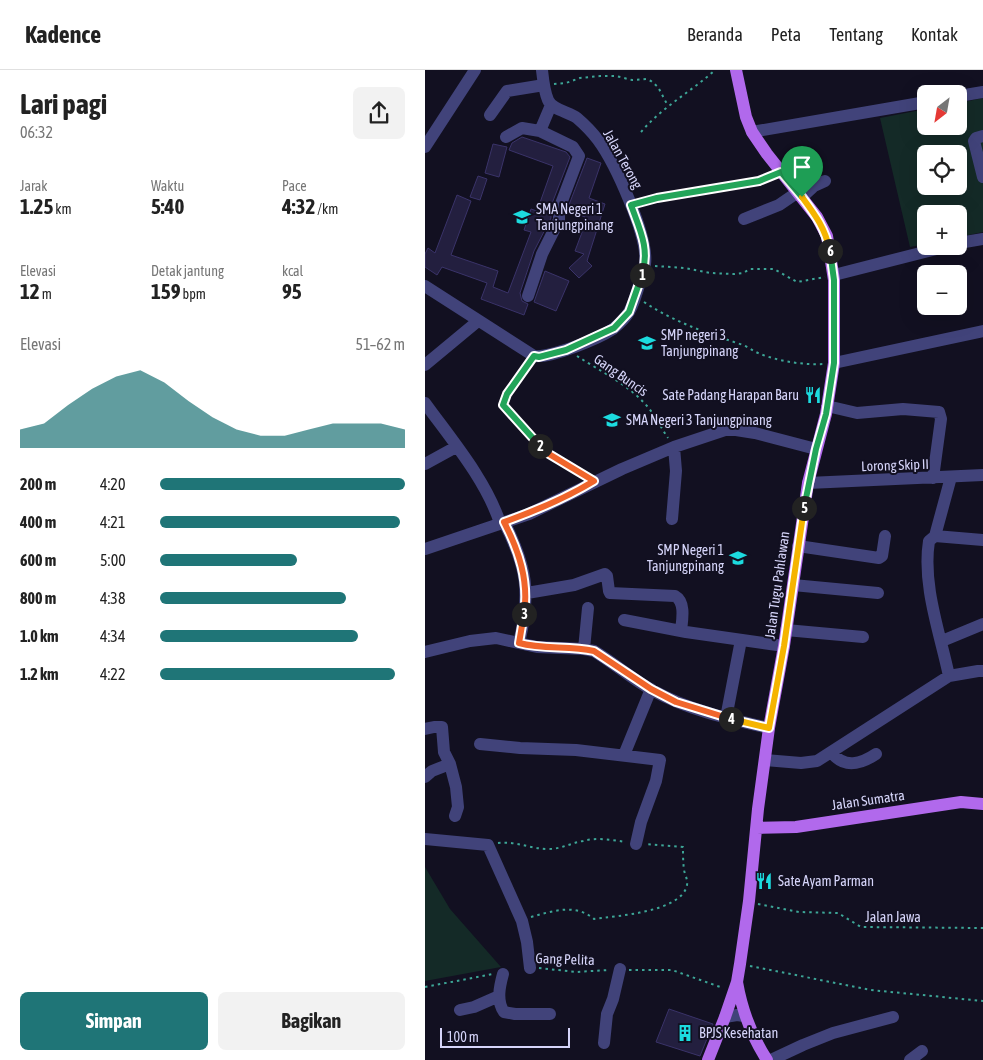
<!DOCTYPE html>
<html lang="id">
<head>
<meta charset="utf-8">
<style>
	:root { --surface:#fff; --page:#f2f2f2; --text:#222; --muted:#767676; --line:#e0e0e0; --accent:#1f7577 }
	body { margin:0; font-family:"Asap Condensed",sans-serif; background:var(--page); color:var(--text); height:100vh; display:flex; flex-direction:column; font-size:19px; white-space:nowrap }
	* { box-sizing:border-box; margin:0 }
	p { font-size:16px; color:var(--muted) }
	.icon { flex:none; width:28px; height:28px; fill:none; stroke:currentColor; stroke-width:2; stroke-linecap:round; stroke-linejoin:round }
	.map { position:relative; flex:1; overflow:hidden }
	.sheet { display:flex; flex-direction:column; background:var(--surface); width:425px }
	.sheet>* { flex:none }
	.needle { width:32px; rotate:211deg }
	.fabs { position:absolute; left:492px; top:15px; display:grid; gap:10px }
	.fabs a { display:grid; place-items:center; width:50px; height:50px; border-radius:8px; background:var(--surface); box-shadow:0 5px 20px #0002; font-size:25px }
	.scale { position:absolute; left:15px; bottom:12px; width:130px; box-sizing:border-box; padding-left:5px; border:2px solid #d6d5fa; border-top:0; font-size:14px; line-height:18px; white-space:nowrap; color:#d6d5fa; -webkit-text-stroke:4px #121021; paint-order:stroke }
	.pin { position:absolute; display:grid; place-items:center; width:42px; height:42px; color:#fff; margin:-51px -21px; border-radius:50% 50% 50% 0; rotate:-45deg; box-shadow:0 0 5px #0007 }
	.pin .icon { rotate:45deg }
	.km { position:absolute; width:25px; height:25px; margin:-12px; border-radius:50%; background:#222; color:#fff; font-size:14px; line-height:25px; text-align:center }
	.round { display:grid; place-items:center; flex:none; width:52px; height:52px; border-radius:8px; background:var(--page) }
	.headline { display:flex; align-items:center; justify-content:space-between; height:85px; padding:0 20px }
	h1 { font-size:28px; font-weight:700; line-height:38px }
	.figures { display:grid; grid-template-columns:repeat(3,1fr); gap:8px; height:85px; padding:5px 20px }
	.figures div { display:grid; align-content:center }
	.figures b { font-size:21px; font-weight:700 }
	.figures small { font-size:14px; font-weight:400 }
	.figures p { font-size:14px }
	.chart { height:140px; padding:10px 20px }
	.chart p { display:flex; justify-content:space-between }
	.chart svg { width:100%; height:90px; margin-top:5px; fill:var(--accent); opacity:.7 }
	.button { display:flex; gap:10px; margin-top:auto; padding:10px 20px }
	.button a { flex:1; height:58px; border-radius:8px; background:var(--accent); color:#fff; font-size:20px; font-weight:700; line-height:58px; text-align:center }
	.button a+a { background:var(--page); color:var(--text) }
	ul { padding:0 20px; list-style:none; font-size:16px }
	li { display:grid; grid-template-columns:80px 60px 1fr; align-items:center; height:38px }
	li i { height:12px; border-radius:6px; background:var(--accent) }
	header { display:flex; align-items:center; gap:30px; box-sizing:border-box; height:70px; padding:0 25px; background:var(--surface); border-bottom:1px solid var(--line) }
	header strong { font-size:24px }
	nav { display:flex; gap:28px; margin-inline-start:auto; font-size:18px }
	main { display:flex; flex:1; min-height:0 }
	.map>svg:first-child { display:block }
	.green { fill:#142a27; fill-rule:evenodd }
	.building { fill:#231f3f; stroke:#3a3369 }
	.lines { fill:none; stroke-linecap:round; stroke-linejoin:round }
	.path { stroke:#3da697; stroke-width:2; stroke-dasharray:2.5 4; stroke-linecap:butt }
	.minor { stroke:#41437a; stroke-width:12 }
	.major { stroke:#b169ec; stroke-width:12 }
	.split-1-casing { stroke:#fff; stroke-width:10 }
	.split-2-casing { stroke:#fff; stroke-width:10 }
	.split-3-casing { stroke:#fff; stroke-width:10 }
	.split-4-casing { stroke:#fff; stroke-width:10 }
	.split-5-casing { stroke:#fff; stroke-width:10 }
	.split-6-casing { stroke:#fff; stroke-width:10 }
	.split-7-casing { stroke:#fff; stroke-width:10 }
	.split-1 { stroke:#22a559; stroke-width:6 }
	.split-2 { stroke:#22a559; stroke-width:6 }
	.split-3 { stroke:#f0652b; stroke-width:6 }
	.split-4 { stroke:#f0652b; stroke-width:6 }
	.split-5 { stroke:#f5b400; stroke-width:6 }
	.split-6 { stroke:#22a559; stroke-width:6 }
	.split-7 { stroke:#f5b400; stroke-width:6 }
	.labels { text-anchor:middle; stroke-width:4; stroke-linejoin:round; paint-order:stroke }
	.street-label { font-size:14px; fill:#d6d5fa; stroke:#121021 }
	.poi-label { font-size:14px; fill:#d6d5fa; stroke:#121021; text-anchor:start }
</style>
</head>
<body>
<header>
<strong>Kadence</strong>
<nav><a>Beranda</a><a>Peta</a><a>Tentang</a><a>Kontak</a></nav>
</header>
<main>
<section class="sheet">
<div class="headline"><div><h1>Lari pagi</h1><p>06:32</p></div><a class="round"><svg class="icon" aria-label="share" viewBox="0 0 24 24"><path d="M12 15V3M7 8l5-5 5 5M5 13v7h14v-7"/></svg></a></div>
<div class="figures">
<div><p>Jarak</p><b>1.25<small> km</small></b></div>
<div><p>Waktu</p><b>5:40</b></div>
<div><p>Pace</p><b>4:32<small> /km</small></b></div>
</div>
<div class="figures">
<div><p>Elevasi</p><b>12<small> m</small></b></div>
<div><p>Detak jantung</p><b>159<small> bpm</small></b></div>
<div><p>kcal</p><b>95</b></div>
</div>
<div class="chart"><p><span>Elevasi</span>51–62 m</p>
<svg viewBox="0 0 160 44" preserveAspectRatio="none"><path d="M0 44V35L10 32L20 23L30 15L40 9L50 6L60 12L70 21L80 29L90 35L100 38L110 38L120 35L130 32L140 32L150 32L160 35V44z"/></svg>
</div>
<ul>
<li><b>200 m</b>4:20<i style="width:100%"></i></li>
<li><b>400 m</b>4:21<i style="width:98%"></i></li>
<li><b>600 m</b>5:00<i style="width:56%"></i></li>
<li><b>800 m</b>4:38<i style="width:76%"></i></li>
<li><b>1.0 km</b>4:34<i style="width:81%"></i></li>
<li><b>1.2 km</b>4:22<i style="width:96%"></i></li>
</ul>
<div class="button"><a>Simpan</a><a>Bagikan</a></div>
</section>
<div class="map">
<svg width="558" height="990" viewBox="0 0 558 990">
	<rect width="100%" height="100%" fill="#121021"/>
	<path class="green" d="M558,28V162L534,167V144H501V174L485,177L455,48L501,39V56H534V33ZM501,84H534V116H501Z
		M0,797L25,839L76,897L0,911Z"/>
	<path class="building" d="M97,67L141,82L145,87L126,136V148L109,181L95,223L97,231L103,234L99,245L56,229L62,213L17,197L12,205L0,197V184L3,178L10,183L32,125L46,131L26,185L73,201L68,217L83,223L106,162L99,160L106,139L112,141L128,96L84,80L87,73Z
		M68,74L82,77L74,107L60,103Z
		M162,88L176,93L164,128L180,134L162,191L167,196L154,208L144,198L159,184L150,181L159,157H157L160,147L142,140Z
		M53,106L62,109L55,130L45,127Z
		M120,201L144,211L131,241L109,232Z
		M244,939L288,954L275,986L231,972Z"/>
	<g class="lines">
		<path class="path" d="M129,14L141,13L155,8L175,6H191L207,10L221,9L226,11L233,17L243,36
			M216,62C237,37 266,22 290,0
			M217,131L334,111L347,106
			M230,196L260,198L285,203L309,204L318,203L325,199H349L372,212L400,207
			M219,232C251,253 282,263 318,275C325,278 331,283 338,285C358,292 379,295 399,294
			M152,286C175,301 204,315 222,336C230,345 236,358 243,368
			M103,295L81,324L78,335L103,364L124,384L161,406
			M73,773C92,771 105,779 124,779C136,779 146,773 158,771C171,767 187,770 201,772
			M333,834L374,842L413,843L436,857L558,858
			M106,847C128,841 150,833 169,849C191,846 257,842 262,815C263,810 260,805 259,800C258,792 258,784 258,777L221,774
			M325,896L446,920L558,931
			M114,898L151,902L184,900
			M204,900H247L298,918
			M0,917L68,904"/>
		<path class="minor" d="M534,26L558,22
			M65,45L82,21L119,15
			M327,62L501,32
			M558,66L551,68L549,71L558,107
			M81,67L97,58L115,61
			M0,77L50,0
			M377,127L389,116L400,111
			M319,149L354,135L373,122
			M534,173L558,169
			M409,205L523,176
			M0,216L109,286C126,288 173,269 188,259C193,255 201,247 204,242C212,228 215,209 220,194C224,167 190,93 173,70C167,62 159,54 152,48C144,42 127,40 123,30C119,21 118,9 117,0
			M103,226L117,184L134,150V139L154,86L148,77L115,61L126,35
			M409,293L558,261
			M0,295L53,251
			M0,333C26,369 61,410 75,453
			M402,336L432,343L478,339L514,342L516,349L508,408
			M0,394L31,377
			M383,413L558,405
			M247,449L251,401L249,377
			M79,452C102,497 106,523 94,573
			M510,466L558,470
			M373,476L454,488L457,486L460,466
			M0,479L104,444L197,399L249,377L300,360H311L330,363L391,379
			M368,515L453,523
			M102,523L149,515L180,504L182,506L184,521L185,523L250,526C261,532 257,551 256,561
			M199,550L261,562L359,576
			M361,560L438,567
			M517,571L558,554
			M159,579L163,538
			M0,582L45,571L71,568L112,577L159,579L169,581C189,593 207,609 227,620C263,640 304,649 344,658
			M524,606C515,563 497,515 504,471L510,466L526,407
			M301,648L316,570
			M0,659L9,657H17L19,682L25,694L31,717L33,737L30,746
			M55,674L95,678L151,680L235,690L231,711L216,752L211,774
			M407,683C420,699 436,694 451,684
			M199,685L226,619
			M340,690L376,693L392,691L524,606L553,601H558
			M0,707L7,701L25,694
			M0,769L63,775L97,851L102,872L105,898
			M78,904C75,915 71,931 79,942L90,944H125
			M35,940L49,937L74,926
			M300,947L312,945L319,946
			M179,973L182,944L188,929L195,899
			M346,990L378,975L408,963L468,947
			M485,990L497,981"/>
		<path class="major" d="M332,758L371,757L536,732L558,734
			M312,912C317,941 326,965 342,990
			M283,990L300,947L312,912L315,894L324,831L333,739L344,658L359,576L383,413L401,344L409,293V210L402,166L392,147L342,84L327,62L321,47L311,0"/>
	</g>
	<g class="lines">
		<g class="split-1-casing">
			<path id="split-1" d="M217,205C225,179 215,160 206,135L232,128L334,111L356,102L377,127"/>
		</g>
		<g class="split-2-casing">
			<path id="split-2" d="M115,376L78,335L82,324L109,286L114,287L141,280L189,258L204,242L217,205"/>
		</g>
		<g class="split-3-casing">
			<path id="split-3" d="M99,544C104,511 94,481 79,452C110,441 141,428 169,411L124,384L115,376"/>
		</g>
		<g class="split-4-casing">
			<path id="split-4" d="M99,544L94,573C119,580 144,575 169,581L226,619L251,632L306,649"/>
		</g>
		<g class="split-5-casing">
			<path id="split-5" d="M306,649L344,658L359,576L379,438"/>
		</g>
		<g class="split-6-casing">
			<path id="split-6" d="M379,438L391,379L401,344L409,293V210L405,181"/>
		</g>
		<g class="split-7-casing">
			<path id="split-7" d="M377,127C391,146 400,158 405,181"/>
		</g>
		<use href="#split-1" class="split-1"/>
		<use href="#split-2" class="split-2"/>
		<use href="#split-3" class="split-3"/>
		<use href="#split-4" class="split-4"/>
		<use href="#split-5" class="split-5"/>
		<use href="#split-6" class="split-6"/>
		<use href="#split-7" class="split-7"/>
	</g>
	<defs>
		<g id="school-bare" transform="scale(1.35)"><path d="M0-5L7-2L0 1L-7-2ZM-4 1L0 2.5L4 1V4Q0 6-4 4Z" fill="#1cdbdf" stroke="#121021" stroke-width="2.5" paint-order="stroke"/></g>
		<g id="restaurant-bare" transform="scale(1.35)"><path d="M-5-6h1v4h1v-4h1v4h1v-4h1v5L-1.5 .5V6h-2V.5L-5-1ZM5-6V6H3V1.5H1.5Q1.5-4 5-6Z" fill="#1cdbdf" stroke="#121021" stroke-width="2.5" paint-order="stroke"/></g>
		<g id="building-bare" transform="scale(1.35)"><path d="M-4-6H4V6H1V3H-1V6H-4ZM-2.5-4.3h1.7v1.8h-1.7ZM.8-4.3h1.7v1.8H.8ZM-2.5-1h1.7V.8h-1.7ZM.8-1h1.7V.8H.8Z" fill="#1cdbdf" stroke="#121021" stroke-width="2.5" paint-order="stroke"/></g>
	</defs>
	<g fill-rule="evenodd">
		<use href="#school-bare" x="97" y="147"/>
		<use href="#school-bare" x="222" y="273"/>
		<use href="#restaurant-bare" x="388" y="325"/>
		<use href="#school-bare" x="187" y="350"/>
		<use href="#school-bare" x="313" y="488"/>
		<use href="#restaurant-bare" x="339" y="811"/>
		<use href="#building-bare" x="260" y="963"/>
	</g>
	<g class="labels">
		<g class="street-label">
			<text transform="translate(198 89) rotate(61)" y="5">Jalan Terong</text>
			<text transform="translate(196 305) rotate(35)" y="5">Gang Buncis</text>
			<text transform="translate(470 395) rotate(-2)" y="5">Lorong Skip II</text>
			<text transform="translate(352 515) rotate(-82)" y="5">Jalan Tugu Pahlawan</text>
			<text transform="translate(443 730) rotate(-8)" y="5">Jalan Sumatra</text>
			<text x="468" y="852">Jalan Jawa</text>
			<text transform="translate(140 889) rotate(2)" y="5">Gang Pelita</text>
		</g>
		<g class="poi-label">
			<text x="111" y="144">SMA Negeri 1<tspan x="111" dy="16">Tanjungpinang</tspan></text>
			<text x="236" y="270">SMP negeri 3<tspan x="236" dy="16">Tanjungpinang</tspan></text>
			<text x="374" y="330" text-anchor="end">Sate Padang Harapan Baru</text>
			<text x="201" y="355">SMA Negeri 3 Tanjungpinang</text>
			<text x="299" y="485" text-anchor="end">SMP Negeri 1<tspan x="299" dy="16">Tanjungpinang</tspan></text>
			<text x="353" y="816">Sate Ayam Parman</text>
			<text x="274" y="968">BPJS Kesehatan</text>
		</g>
	</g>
</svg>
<div class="fabs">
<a><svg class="needle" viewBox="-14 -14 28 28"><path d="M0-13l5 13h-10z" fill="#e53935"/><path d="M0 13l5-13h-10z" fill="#767676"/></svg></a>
<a><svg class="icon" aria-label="locate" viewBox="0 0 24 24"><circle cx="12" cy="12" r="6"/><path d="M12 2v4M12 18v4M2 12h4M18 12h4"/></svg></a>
<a>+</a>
<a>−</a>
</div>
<div class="scale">100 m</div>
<div class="pin" style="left:377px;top:127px;background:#1e9e55"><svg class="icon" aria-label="arrive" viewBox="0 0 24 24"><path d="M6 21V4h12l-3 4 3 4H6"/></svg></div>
<b class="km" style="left:217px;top:205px">1</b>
<b class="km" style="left:115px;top:376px">2</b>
<b class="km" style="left:99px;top:544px">3</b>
<b class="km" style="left:306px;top:649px">4</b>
<b class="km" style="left:379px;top:438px">5</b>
<b class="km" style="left:405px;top:181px">6</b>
</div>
</main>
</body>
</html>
